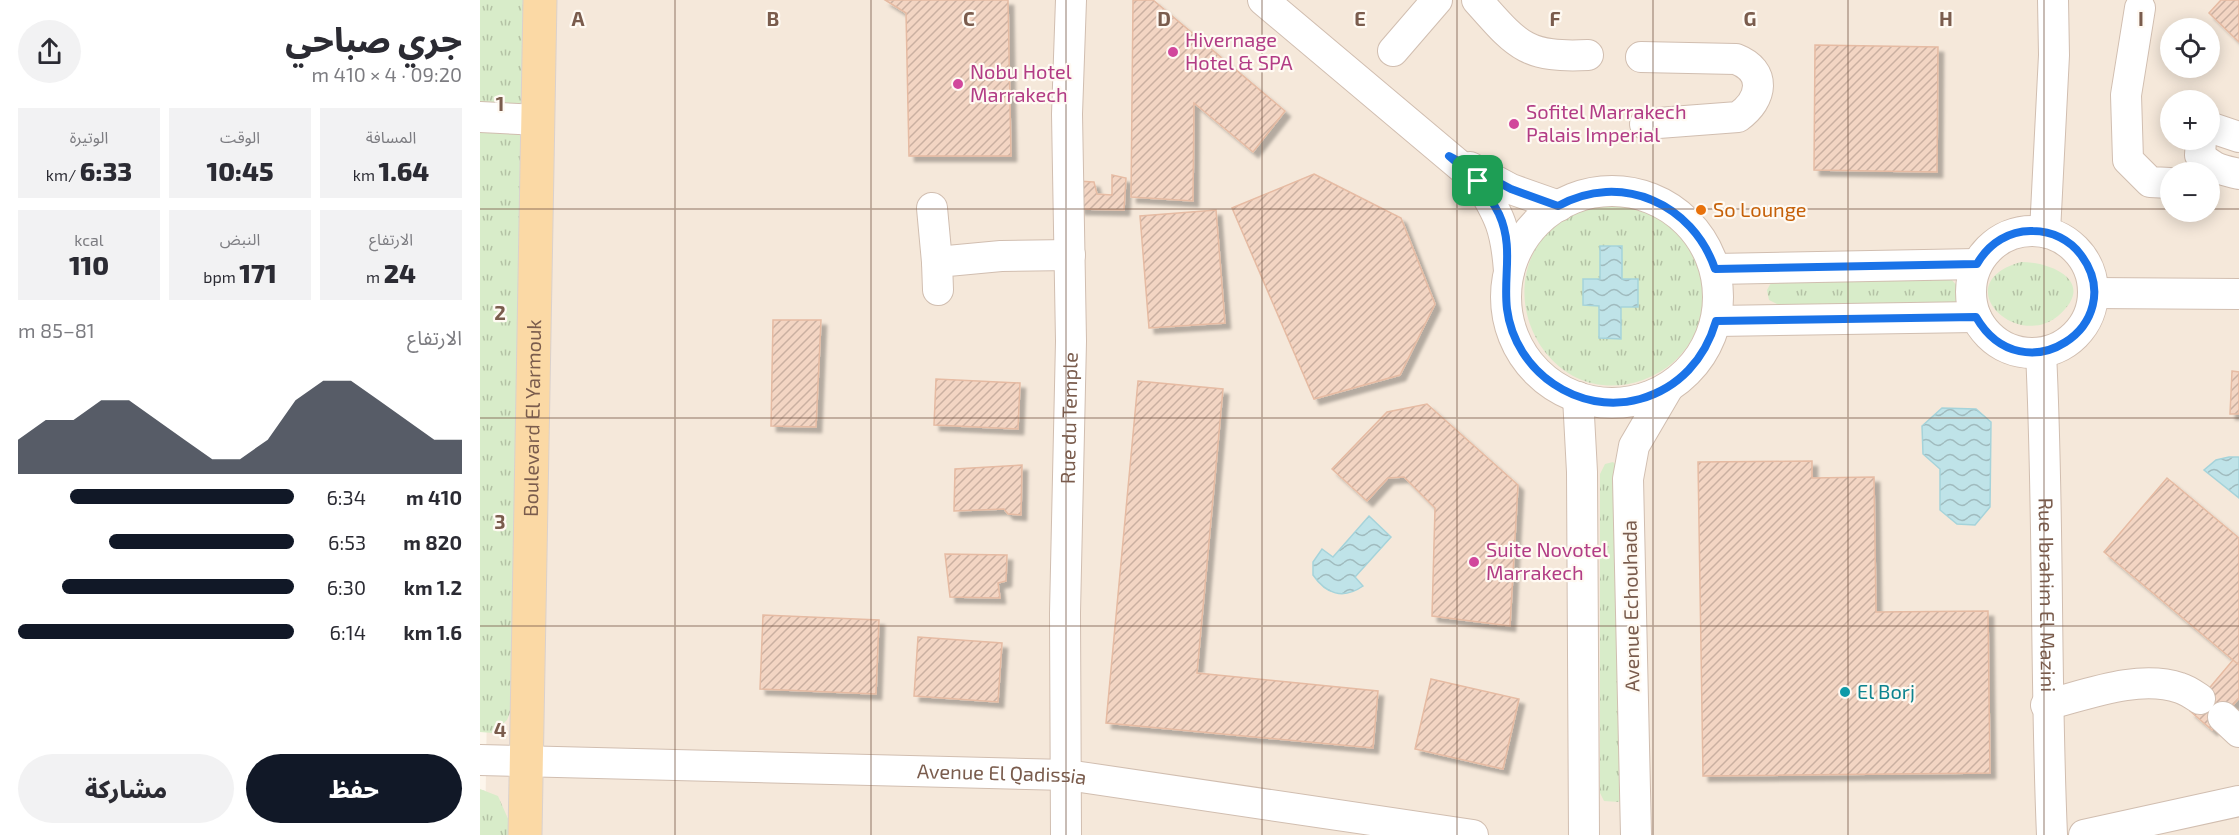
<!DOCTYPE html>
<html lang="ar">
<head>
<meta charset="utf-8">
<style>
	:root { --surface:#fff; --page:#f2f2f3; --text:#2b2b33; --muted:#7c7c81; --accent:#111827 }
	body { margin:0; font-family:"Exo 2","Noto Sans Arabic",sans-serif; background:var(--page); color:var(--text); direction:rtl; height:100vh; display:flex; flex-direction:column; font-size:22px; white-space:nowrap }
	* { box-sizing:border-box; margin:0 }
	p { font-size:20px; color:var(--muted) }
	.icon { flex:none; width:33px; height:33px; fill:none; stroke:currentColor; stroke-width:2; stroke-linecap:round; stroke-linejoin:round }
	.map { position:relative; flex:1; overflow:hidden; direction:ltr }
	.side { display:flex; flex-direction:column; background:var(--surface); width:480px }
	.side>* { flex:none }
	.tools { position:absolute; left:1680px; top:18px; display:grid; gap:12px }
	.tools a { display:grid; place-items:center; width:60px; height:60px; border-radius:50%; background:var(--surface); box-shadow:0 3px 15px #0003; font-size:30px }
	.pin { position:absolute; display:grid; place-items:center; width:51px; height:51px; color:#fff; margin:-26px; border-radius:12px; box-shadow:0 3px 9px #0006 }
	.round { display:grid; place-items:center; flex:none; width:63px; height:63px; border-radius:32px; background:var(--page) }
	.overview { display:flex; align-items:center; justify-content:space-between; height:102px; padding:0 18px }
	h1 { font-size:33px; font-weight:800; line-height:45px }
	.metrics { display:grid; grid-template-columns:repeat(3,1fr); gap:9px; height:102px; padding:6px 18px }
	.metrics div { display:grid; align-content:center; border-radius:0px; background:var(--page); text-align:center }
	.metrics b { font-size:26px; font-weight:800 }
	.metrics small { font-size:16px; font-weight:400 }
	.metrics p { font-size:16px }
	.chart { height:168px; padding:12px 18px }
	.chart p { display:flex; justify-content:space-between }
	.chart svg { width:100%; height:108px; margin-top:6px; fill:var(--accent); opacity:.7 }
	.button { display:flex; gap:12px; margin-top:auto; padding:12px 18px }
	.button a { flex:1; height:69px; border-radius:36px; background:var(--accent); color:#fff; font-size:24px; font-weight:800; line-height:69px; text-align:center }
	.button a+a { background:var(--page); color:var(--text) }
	ul { padding:0 18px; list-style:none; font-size:20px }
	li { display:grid; grid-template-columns:96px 72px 1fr; align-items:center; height:45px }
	li i { height:15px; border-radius:8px; background:var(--accent) }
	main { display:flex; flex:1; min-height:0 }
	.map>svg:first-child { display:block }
	.residential { fill:#f5e8da; fill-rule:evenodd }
	.grass { fill:url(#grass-tufts); fill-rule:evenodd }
	.water { fill:url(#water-waves); stroke:#a5d3da; stroke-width:1.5 }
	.building { fill:url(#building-hatch); stroke:#e6bba3; stroke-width:1.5; filter:url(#shadow) }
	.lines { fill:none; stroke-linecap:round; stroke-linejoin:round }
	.minor-casing { stroke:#d1beb0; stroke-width:32 }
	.major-casing { stroke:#dad1cd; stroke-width:35 }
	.minor { stroke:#fff; stroke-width:30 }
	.major { stroke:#fbd9a5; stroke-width:33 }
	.route-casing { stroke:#fff; stroke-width:12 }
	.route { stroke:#1a73e8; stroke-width:8 }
	.grid { fill:none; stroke:#7a5c4d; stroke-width:1.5; stroke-opacity:0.55 }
	.hotel-dot { fill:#d1479c; stroke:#fffaf3; stroke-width:2 }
	.food-dot { fill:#e8710a; stroke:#fffaf3; stroke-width:2 }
	.culture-dot { fill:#0f9aa8; stroke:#fffaf3; stroke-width:2 }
	.labels { text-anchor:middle; stroke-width:4.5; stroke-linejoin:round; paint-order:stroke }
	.hotel-label { font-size:20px; fill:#b23c85; stroke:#fffaf3; text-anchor:start }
	.food-label { font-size:20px; fill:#c56008; stroke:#fffaf3; text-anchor:start }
	.street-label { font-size:20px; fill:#7a5c4d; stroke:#fffaf3 }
	.culture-label { font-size:20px; fill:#0d838f; stroke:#fffaf3; text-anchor:start }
	.grid-label { font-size:20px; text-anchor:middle; font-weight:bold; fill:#7a5c4d; stroke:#fffaf3; stroke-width:4.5; stroke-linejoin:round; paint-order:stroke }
</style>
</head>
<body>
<main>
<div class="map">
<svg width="1759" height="835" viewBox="0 0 1759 835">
	<defs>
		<pattern id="grass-tufts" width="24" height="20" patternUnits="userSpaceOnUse" patternTransform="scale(1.5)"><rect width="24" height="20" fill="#d8ecc9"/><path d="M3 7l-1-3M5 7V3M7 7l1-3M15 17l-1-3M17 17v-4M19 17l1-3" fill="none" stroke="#b4c2a5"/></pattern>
		<pattern id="water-waves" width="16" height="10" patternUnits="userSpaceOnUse" patternTransform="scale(1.5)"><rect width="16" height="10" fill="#bfe3e8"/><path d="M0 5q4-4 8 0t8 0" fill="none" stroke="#a0bbbe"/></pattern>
		<pattern id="building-hatch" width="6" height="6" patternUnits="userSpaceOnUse" patternTransform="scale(1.5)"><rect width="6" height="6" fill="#f3d5c3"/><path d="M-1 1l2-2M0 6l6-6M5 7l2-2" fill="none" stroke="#cab0a1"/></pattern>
		<filter id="shadow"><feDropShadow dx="5.5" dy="5.5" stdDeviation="1.5" flood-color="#0004"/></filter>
	</defs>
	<rect width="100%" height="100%" fill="#fdf6ec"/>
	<path class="residential" d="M18,0H1759V835H5ZM1690,28H1730V68H1690ZM1690,100H1730V140H1690ZM1690,172H1730V212H1690Z"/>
	<path class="grass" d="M0,0H44L34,703L27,720L13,733L0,732Z
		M1120,205C1131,206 1146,204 1156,207C1211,223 1238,283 1215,333C1204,356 1187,371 1163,380C1064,415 997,276 1086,217C1095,211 1110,209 1120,205ZM1120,279H1158V306L1141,307L1119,338Z
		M1541,262C1574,262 1617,283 1578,316C1536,351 1466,283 1541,262Z
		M1471,279L1479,288L1480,297L1471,306H1301L1289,300L1287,290L1292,281Z
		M1133,462L1141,470L1143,796L1139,802L1124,801L1120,793V474L1125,464Z
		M0,789L18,796L29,821V835H0Z"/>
	<path class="water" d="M1120,246H1142V279H1158V307H1141V339L1119,338V306L1103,305V279H1120Z
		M1462,408L1496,409L1511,422L1510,507L1495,525L1477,524L1460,510V469L1443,454L1442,426Z
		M1749,457H1759V498L1724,470L1736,460Z
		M889,516L911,537L875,577L883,586C863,600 846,594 833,575V562L842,549L853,557Z"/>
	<path class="building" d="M405,0H528L531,156H429L426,13Z
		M653,0H673L805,111L773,152L714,103L713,201L651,197Z
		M1741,0H1759V42L1729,13Z
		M1335,45L1458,47L1457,172L1334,170Z
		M834,174L921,218L955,304L920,375L834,399L752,208Z
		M632,175L646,178L644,210L599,209L597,181L614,182L617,194L632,195Z
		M736,210L745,323L669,328L660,216Z
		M293,320H341L336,427L291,426Z
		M1752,371L1759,372V414H1750Z
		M456,379L540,383L538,429L454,425Z
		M658,381L743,389L717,673L898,691L893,748L626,723Z
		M947,404L1038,485L1030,626L952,616L955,508L924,477L908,478L887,501L852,469L907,412Z
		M1332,461V478L1394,477L1396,612L1508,611L1510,773L1223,776L1218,462Z
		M542,465L541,515L528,514L524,509L474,511L475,469Z
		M1687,478L1759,538V665L1624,552Z
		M465,554L527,555L526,581L518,583L520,598L470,597Z
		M283,615L399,620L396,694L280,689Z
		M438,637L522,643L518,702L434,696Z
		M1753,660L1759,665V698L1732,730L1710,711Z
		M951,679L1039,699L1023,769L935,749Z"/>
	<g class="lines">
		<g class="minor-casing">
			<g id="minor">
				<path d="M783,0L998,181C1020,216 1026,230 1029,271"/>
				<path d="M997,0C1037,45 1045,58 1108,55"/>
				<path d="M1660,8L1646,95L1648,160L1670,182L1690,183"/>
				<path d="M913,51L957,0"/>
				<path d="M1161,57L1256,59C1287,71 1283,99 1258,117L1165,124"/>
				<path d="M0,117L59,120"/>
				<path d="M1730,130L1732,128L1759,137"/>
				<path d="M1721,140L1720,155C1732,169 1743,170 1759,174"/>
				<path d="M990,167L1031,189L1079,206"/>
				<circle cx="1132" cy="297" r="106"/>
				<path d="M452,208L457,262"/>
				<circle cx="1552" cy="292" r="61"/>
				<path d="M1565,232L1574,55L1573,0"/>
				<path d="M1235,269L1497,264"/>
				<path d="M458,290L457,262L521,256L590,255"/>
				<path d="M1613,293L1759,294"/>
				<path d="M1236,321L1496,317"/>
				<path id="s1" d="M1561,353C1569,514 1565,674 1572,835"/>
				<path d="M1098,397L1102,472L1104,835"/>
				<path d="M1566,705C1606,695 1658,674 1700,688C1707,690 1714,695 1720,699"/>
				<path d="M1743,717L1759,732"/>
				<path id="s2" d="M0,760L587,775L993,835"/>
				<path id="s3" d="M586,835L585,613L591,341L587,114L591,0"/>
				<path d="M1156,835L1148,479L1154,446L1188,388"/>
				<path d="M1604,835L1759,801"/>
			</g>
		</g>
		<g class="major-casing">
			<g id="major">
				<path id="s4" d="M45,835L60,0"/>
			</g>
		</g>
		<use href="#minor" class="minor"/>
		<use href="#major" class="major"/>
	</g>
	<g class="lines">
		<g class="route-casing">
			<path id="route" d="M969,156L1031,189L1078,206C1141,171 1213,204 1235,269L1497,264C1509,243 1530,230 1553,231C1572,231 1590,240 1601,255C1652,324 1543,398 1496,317L1236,321C1225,359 1199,388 1160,399C1099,416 1035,372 1027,309C1023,276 1034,247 1019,214C1007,190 989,173 969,156Z"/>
		</g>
		<use href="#route" class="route"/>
	</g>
	<path class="grid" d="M195,0V835M391,0V835M586,0V835M782,0V835M977,0V835M1173,0V835M1368,0V835M1564,0V835M0,209H1690M1730,209H1759M0,418H1759M0,626H1759"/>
	<g class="hotel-dot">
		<circle cx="693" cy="52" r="6"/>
		<circle cx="478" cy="84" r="6"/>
		<circle cx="1034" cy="124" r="6"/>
		<circle cx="994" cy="562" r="6"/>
	</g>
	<circle class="food-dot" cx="1221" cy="210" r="6"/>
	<circle class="culture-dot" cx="1365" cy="692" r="6"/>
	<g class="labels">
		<g class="hotel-label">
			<text x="705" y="47">Hivernage<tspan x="705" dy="23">Hotel &amp; SPA</tspan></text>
			<text x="490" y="79">Nobu Hotel<tspan x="490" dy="23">Marrakech</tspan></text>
			<text x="1046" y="119">Sofitel Marrakech<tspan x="1046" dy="23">Palais Imperial</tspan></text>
			<text x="1006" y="557">Suite Novotel<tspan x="1006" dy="23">Marrakech</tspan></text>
		</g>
		<g class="food-label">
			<text x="1233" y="217">So Lounge</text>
		</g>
		<g class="street-label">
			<text dy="7" stroke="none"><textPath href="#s4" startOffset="417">Boulevard El Yarmouk</textPath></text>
			<text dy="7" stroke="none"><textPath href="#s3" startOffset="417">Rue du Temple</textPath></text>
			<text dy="7" stroke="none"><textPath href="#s1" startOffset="242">Rue Ibrahim El Mazini</textPath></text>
			<text transform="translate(1151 606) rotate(-91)" y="7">Avenue Echouhada</text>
			<text dy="7" stroke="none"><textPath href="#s2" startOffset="522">Avenue El Qadissia</textPath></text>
		</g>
		<g class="culture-label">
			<text x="1377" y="699">El Borj</text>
		</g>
	</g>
	<g class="grid-label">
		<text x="98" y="26">A</text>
		<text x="293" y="26">B</text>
		<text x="489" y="26">C</text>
		<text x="684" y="26">D</text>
		<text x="880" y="26">E</text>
		<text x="1075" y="26">F</text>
		<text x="1270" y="26">G</text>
		<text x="1466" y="26">H</text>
		<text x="1661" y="26">I</text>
		<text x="20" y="111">1</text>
		<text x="20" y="320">2</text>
		<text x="20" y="529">3</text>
		<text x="20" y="737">4</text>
	</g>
</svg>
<div class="tools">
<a><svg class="icon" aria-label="locate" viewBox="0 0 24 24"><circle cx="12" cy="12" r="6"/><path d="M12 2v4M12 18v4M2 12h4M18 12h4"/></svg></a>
<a>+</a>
<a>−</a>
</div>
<div class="pin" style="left:998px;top:181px;background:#1e9e55"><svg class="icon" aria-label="arrive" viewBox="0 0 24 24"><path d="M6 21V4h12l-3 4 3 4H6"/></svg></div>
</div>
<section class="side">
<div class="overview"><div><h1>جري صباحي</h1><p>09:20 · 4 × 410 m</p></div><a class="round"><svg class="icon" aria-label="share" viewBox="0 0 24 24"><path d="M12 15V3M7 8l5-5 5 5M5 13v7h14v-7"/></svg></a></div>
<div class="metrics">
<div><p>المسافة</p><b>1.64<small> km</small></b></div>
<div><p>الوقت</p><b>10:45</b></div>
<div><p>الوتيرة</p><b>6:33<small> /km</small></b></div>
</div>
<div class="metrics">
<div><p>الارتفاع</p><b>24<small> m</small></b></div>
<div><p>النبض</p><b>171<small> bpm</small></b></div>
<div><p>kcal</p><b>110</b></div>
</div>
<div class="chart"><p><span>الارتفاع</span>81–85 m</p>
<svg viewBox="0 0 160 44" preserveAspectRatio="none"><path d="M0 44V30L10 22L20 22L30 14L40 14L50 22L60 30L70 38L80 38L90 30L100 14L110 6L120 6L130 14L140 22L150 30L160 30V44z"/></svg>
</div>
<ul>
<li><b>410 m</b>6:34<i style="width:81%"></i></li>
<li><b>820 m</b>6:53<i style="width:67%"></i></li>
<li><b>1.2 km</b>6:30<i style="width:84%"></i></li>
<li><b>1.6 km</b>6:14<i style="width:100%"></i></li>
</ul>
<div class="button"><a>حفظ</a><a>مشاركة</a></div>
</section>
</main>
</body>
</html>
